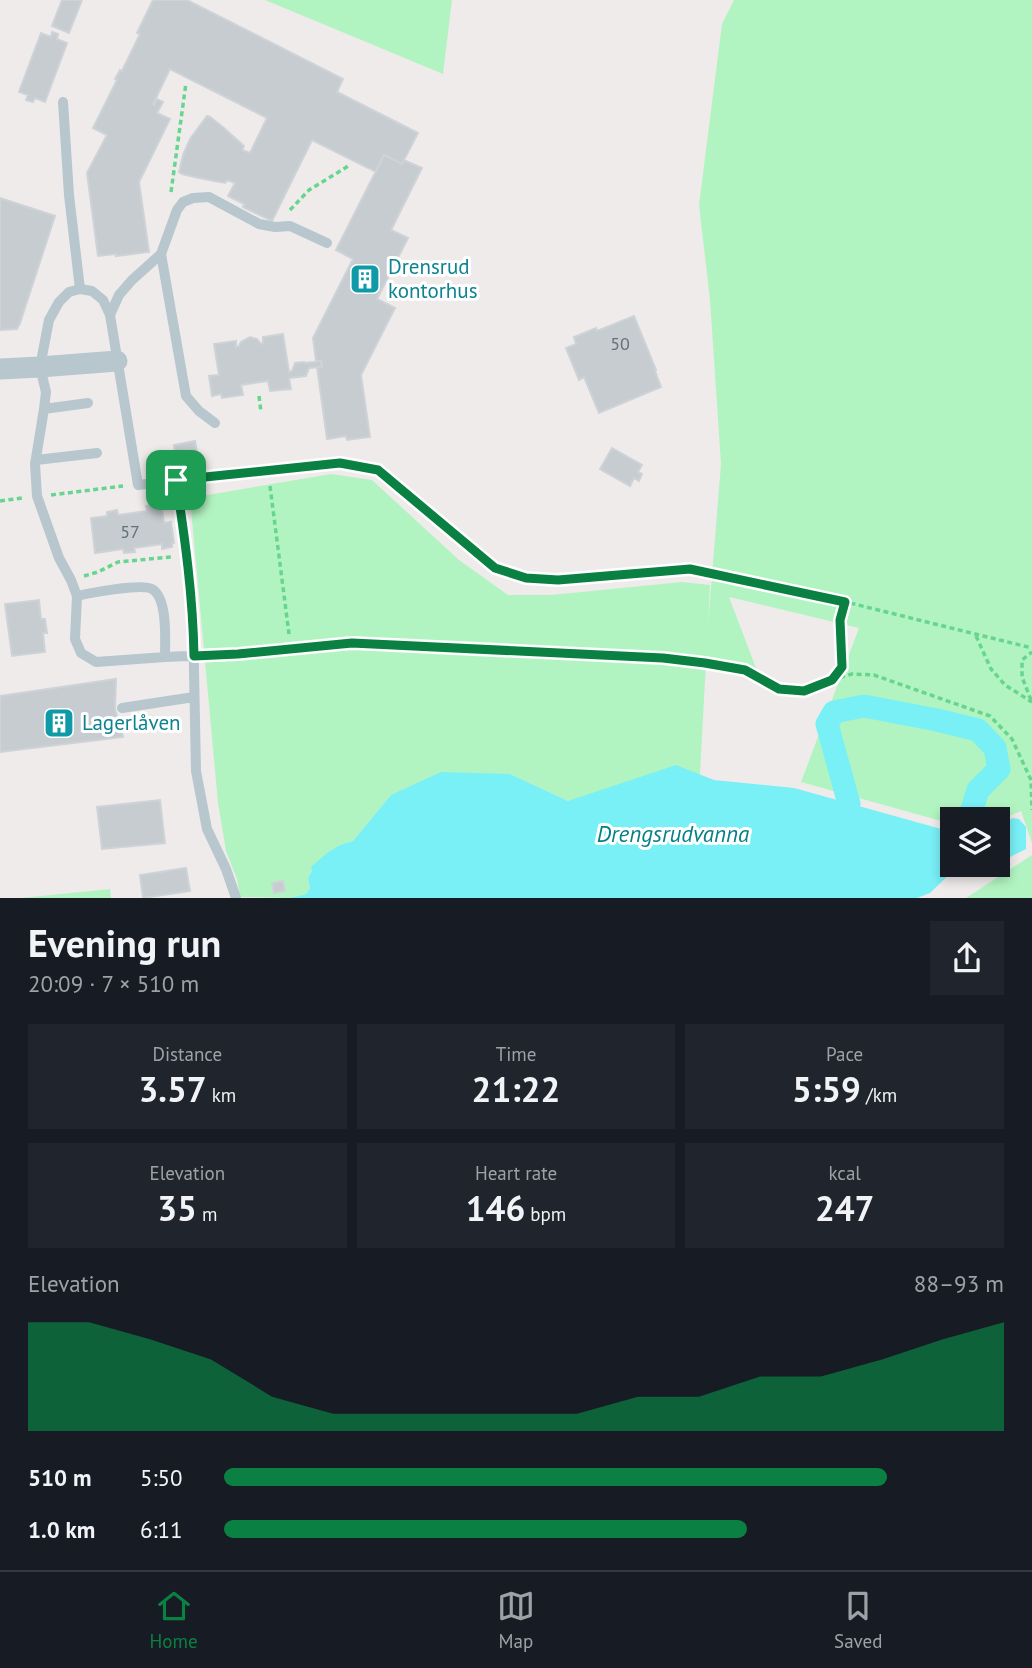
<!DOCTYPE html>
<html lang="en">
<head>
<meta charset="utf-8">
<style>
	:root { --surface:#171b24; --page:#20242c; --text:#f1f3f6; --muted:#9ea1a6; --line:#363941; --accent:#0b8043 }
	body { margin:0; font-family:"PT Sans",sans-serif; background:var(--page); color:var(--text); height:100vh; display:flex; flex-direction:column; font-size:26px; white-space:nowrap }
	* { box-sizing:border-box; margin:0 }
	p { font-size:23px; color:var(--muted) }
	.icon { flex:none; width:38px; height:38px; fill:none; stroke:currentColor; stroke-width:2; stroke-linecap:round; stroke-linejoin:round }
	.map { position:relative; height:898px; overflow:hidden }
	.sheet { display:flex; flex-direction:column; background:var(--surface); flex:1 }
	.sheet>* { flex:none }
	.tools { position:absolute; left:940px; top:807px; display:grid; gap:14px }
	.tools a { display:grid; place-items:center; width:70px; height:70px; border-radius:0px; background:var(--surface); box-shadow:0 4px 10px #0003; font-size:35px }
	.pin { position:absolute; display:grid; place-items:center; width:60px; height:60px; color:#fff; margin:-30px; border-radius:14px; box-shadow:0 4px 10px #0006 }
	.round { display:grid; place-items:center; flex:none; width:74px; height:74px; border-radius:0px; background:var(--page) }
	.overview { display:flex; align-items:center; justify-content:space-between; height:119px; padding:0 28px }
	h1 { font-size:38px; font-weight:700; line-height:52px }
	.stats { display:grid; grid-template-columns:repeat(3,1fr); gap:10px; height:119px; padding:7px 28px }
	.stats div { display:grid; align-content:center; border-radius:0px; background:var(--page); text-align:center }
	.stats b { font-size:35px; font-weight:700 }
	.stats small { font-size:19px; font-weight:400 }
	.stats p { font-size:19px }
	.chart { height:196px; padding:14px 28px }
	.chart p { display:flex; justify-content:space-between }
	.chart svg { width:100%; height:126px; margin-top:7px; fill:var(--accent); opacity:.7 }
	ul { padding:0 28px; list-style:none; font-size:23px }
	li { display:grid; grid-template-columns:112px 84px 1fr; align-items:center; height:52px }
	li i { height:18px; border-radius:9px; background:var(--accent) }
	.tabs { display:flex; justify-content:space-around; align-items:center; height:98px; border-top:2px solid var(--line); background:var(--surface); font-size:19px; color:var(--muted) }
	.tabs a { display:grid; justify-items:center; gap:4px }
	.tabs .on { color:var(--accent) }
	.map>svg:first-child { display:block }
	.green { fill:#b2f4c1 }
	.water { fill:#79eff6 }
	.lines { fill:none; stroke-linecap:round; stroke-linejoin:round }
	.canal { stroke:#79eff6; stroke-width:23 }
	.building { fill:#c7ccd1; stroke:#ced3d8; stroke-width:2 }
	.path { stroke:#66d58e; stroke-width:3.5; stroke-dasharray:5 3.5; stroke-linecap:butt }
	.service { stroke:#b7c7cd; stroke-width:10 }
	.minor { stroke:#b7c7cd; stroke-width:21 }
	.route-casing { stroke:#fff; stroke-width:14 }
	.route { stroke:#0b8043; stroke-width:9 }
	.labels { text-anchor:middle; stroke-width:6; stroke-linejoin:round; paint-order:stroke }
	.number-label { font-size:18px; fill:#637178 }
	.culture-label { font-size:21px; fill:#0d838f; stroke:#fff; text-anchor:start }
	.water-label { font-size:23px; font-style:italic; fill:#048188; stroke:#fff }
</style>
</head>
<body>
<div class="map">
<svg width="1032" height="898" viewBox="0 0 1032 898">
	<rect width="100%" height="100%" fill="#efebeb"/>
	<path class="green" d="M265,0H452L443,74Z
		M734,0H1032V843L1021,811L998,821V819H952V824L801,782L859,628L729,597L756,668L706,663L700,774L568,801L510,774L391,795L353,841L340,845L312,871L308,878L310,888L306,894L290,898L240,897L237,879L226,851L218,803L190,498L331,474L372,480L459,560L508,595H551L682,582L710,585L708,624L721,464L710,300L699,205L722,24Z
		M1032,855V898H966Z
		M110,889L111,898H21Z"/>
	<path class="water" d="M676,765L714,780L794,788L952,832V864L995,865L956,868L930,893L917,898H290L306,894L310,888L308,878L312,871L311,867L327,853L340,845L353,841L391,795L441,772L510,774L568,801Z
		M1012,818L1019,819L1026,827V849L998,863V829Z"/>
	<g class="lines">
		<path class="canal" d="M849,804L827,724L834,712L864,706L937,720L978,730L995,748L999,769L978,790L969,819"/>
	</g>
	<path class="building" d="M62,0H82L69,33L52,26Z
		M153,0H187L343,79L337,92L418,133L402,164L384,155L376,172L312,140L272,221L243,207L244,204L228,196L235,183L227,180L225,183L199,178L182,174L179,172L183,155L190,139L207,116L210,117L224,128L244,146L242,150L250,153L267,118L170,69L153,104L154,105L157,99L163,102L157,113L170,119L139,182L149,252L116,256V254L98,256L87,173L107,135L93,128L117,80L115,79L120,70L122,71L140,34L137,33Z
		M52,32L58,34L57,39L67,43L45,102L35,98L33,102L26,100L28,95L19,92L41,33L51,37Z
		M384,155L402,164L404,160L422,168L391,230L408,238L377,299L395,308L361,375L370,437L347,440L346,436L327,439L317,367H322L321,361H316L313,338L353,259L336,250Z
		M0,198L55,216L20,323L17,329L0,330Z
		M634,316L656,370L655,371L661,387L599,413L584,377L579,380L566,348L576,344L574,337L596,328L597,331Z
		M283,334L289,372L292,371L295,363L304,362L305,363L321,361L322,367L309,368L306,376L289,378L291,389L270,391L268,381L241,385L243,395L222,398L221,394L212,396L209,376L219,375L214,344L236,341V347L239,346L241,342L250,337L257,339L261,344L263,343V337Z
		M195,441L199,463L177,467L174,445Z
		M612,448L642,465L638,472L642,474L639,481L634,478L630,486L600,469Z
		M156,504V509H162L164,523L171,522L174,543H172V547L162,549V544L134,548L135,552L124,553L123,549L95,553L91,518L107,516V512L117,510L118,515L147,511L146,506Z
		M39,600L41,619H45L47,633H43L45,652L12,656L5,604Z
		M116,679L115,709L123,737L0,752V696Z
		M160,800L165,843L102,849L97,807Z
		M186,868L190,891L143,898L140,875Z
		M283,881L285,891L274,893L272,883Z"/>
	<g class="lines">
		<path class="path" d="M171,192L186,83
			M290,210L309,190L350,165
			M259,396L261,412
			M270,486L289,634
			M51,495L123,486
			M0,501L22,498
			M84,576L98,572L118,562L171,557
			M574,579L690,569L846,602L1032,648
			M976,636L991,669L1005,685L1032,702
			M721,666L745,670L779,689L804,691L832,680L842,667L840,620L846,602
			M832,680L852,674L874,675L990,716L1012,739L1031,780L1032,810
			M1031,700L1022,677V660L1032,652"/>
		<path class="service" d="M63,102L69,195L80,289
			M161,254L186,396L199,411L215,423
			M110,315L119,295L132,280L161,254L177,210L183,202L193,198L209,197L259,224L275,227L290,226L327,243
			M88,403L44,409L46,392L40,367L49,320L59,302L69,292L80,289L92,291L103,300L110,315L138,485L340,462L378,470L495,568L526,578L558,580
			M44,409L35,464L37,496L59,558L71,580L77,596L75,639L81,653L96,662L165,657L238,654L352,643L663,658L706,663
			M36,460L97,453
			M176,480L187,555L193,621L196,771L207,829L226,869L236,898
			M77,596C90,593 142,583 152,589C168,598 165,641 165,657
			M122,708L194,697"/>
		<path class="minor" d="M0,369L40,367L117,361"/>
	</g>
	<g class="lines">
		<g class="route-casing">
			<path id="route" d="M340,463L378,470L495,568L526,578L558,580L690,569L845,602L840,620L842,667L832,680L804,691L779,689L745,670L705,663L663,658L352,643L238,654L194,656C193,596 185,539 176,480Z"/>
		</g>
		<use href="#route" class="route"/>
	</g>
	<defs>
		<g id="building-square" transform="scale(1.575)"><rect x="-9" y="-9" width="18" height="18" rx="4" fill="#0f9aa8" stroke="#fff"/><path d="M-4-6H4V6H1V3H-1V6H-4ZM-2.5-4.3h1.7v1.8h-1.7ZM.8-4.3h1.7v1.8H.8ZM-2.5-1h1.7V.8h-1.7ZM.8-1h1.7V.8H.8Z" fill="#fff"/></g>
	</defs>
	<g fill-rule="evenodd">
		<use href="#building-square" x="365" y="279"/>
		<use href="#building-square" x="59" y="723"/>
	</g>
	<g class="labels">
		<g class="number-label">
			<text x="620" y="350">50</text>
			<text x="130" y="538">57</text>
		</g>
		<g class="culture-label">
			<text x="388" y="274">Drensrud<tspan x="388" dy="24">kontorhus</tspan></text>
			<text x="82" y="730">Lagerlåven</text>
		</g>
		<g class="water-label">
			<text x="673" y="842">Drengsrudvanna</text>
		</g>
	</g>
</svg>
<div class="tools">
<a><svg class="icon" aria-label="layers" viewBox="0 0 24 24"><path d="M12 4l9 5-9 5-9-5zM3 14l9 5 9-5"/></svg></a>
</div>
<div class="pin" style="left:176px;top:480px;background:#1e9e55"><svg class="icon" aria-label="arrive" viewBox="0 0 24 24"><path d="M6 21V4h12l-3 4 3 4H6"/></svg></div>
</div>
<section class="sheet">
<div class="overview"><div><h1>Evening run</h1><p>20:09 · 7 × 510 m</p></div><a class="round"><svg class="icon" aria-label="share" viewBox="0 0 24 24"><path d="M12 15V3M7 8l5-5 5 5M5 13v7h14v-7"/></svg></a></div>
<div class="stats">
<div><p>Distance</p><b>3.57<small> km</small></b></div>
<div><p>Time</p><b>21:22</b></div>
<div><p>Pace</p><b>5:59<small> /km</small></b></div>
</div>
<div class="stats">
<div><p>Elevation</p><b>35<small> m</small></b></div>
<div><p>Heart rate</p><b>146<small> bpm</small></b></div>
<div><p>kcal</p><b>247</b></div>
</div>
<div class="chart"><p><span>Elevation</span>88–93 m</p>
<svg viewBox="0 0 160 44" preserveAspectRatio="none"><path d="M0 44V6L10 6L20 12L30 19L40 32L50 38L60 38L70 38L80 38L90 38L100 32L110 32L120 25L130 25L140 19L150 12L160 6V44z"/></svg>
</div>
<ul>
<li><b>510 m</b>5:50<i style="width:85%"></i></li>
<li><b>1.0 km</b>6:11<i style="width:67%"></i></li>
</ul>
</section>
<nav class="tabs">
<a class="on"><svg class="icon" aria-label="home" viewBox="0 0 24 24"><path d="M3 11l9-7 9 7M6 9v11h12V9"/></svg>Home</a>
<a><svg class="icon" aria-label="map" viewBox="0 0 24 24"><path d="M3 6l6-2 6 2 6-2v14l-6 2-6-2-6 2zM9 4v14M15 6v14"/></svg>Map</a>
<a><svg class="icon" aria-label="saved" viewBox="0 0 24 24"><path d="M7 4h10v16l-5-4-5 4z"/></svg>Saved</a>
</nav>
</body>
</html>
